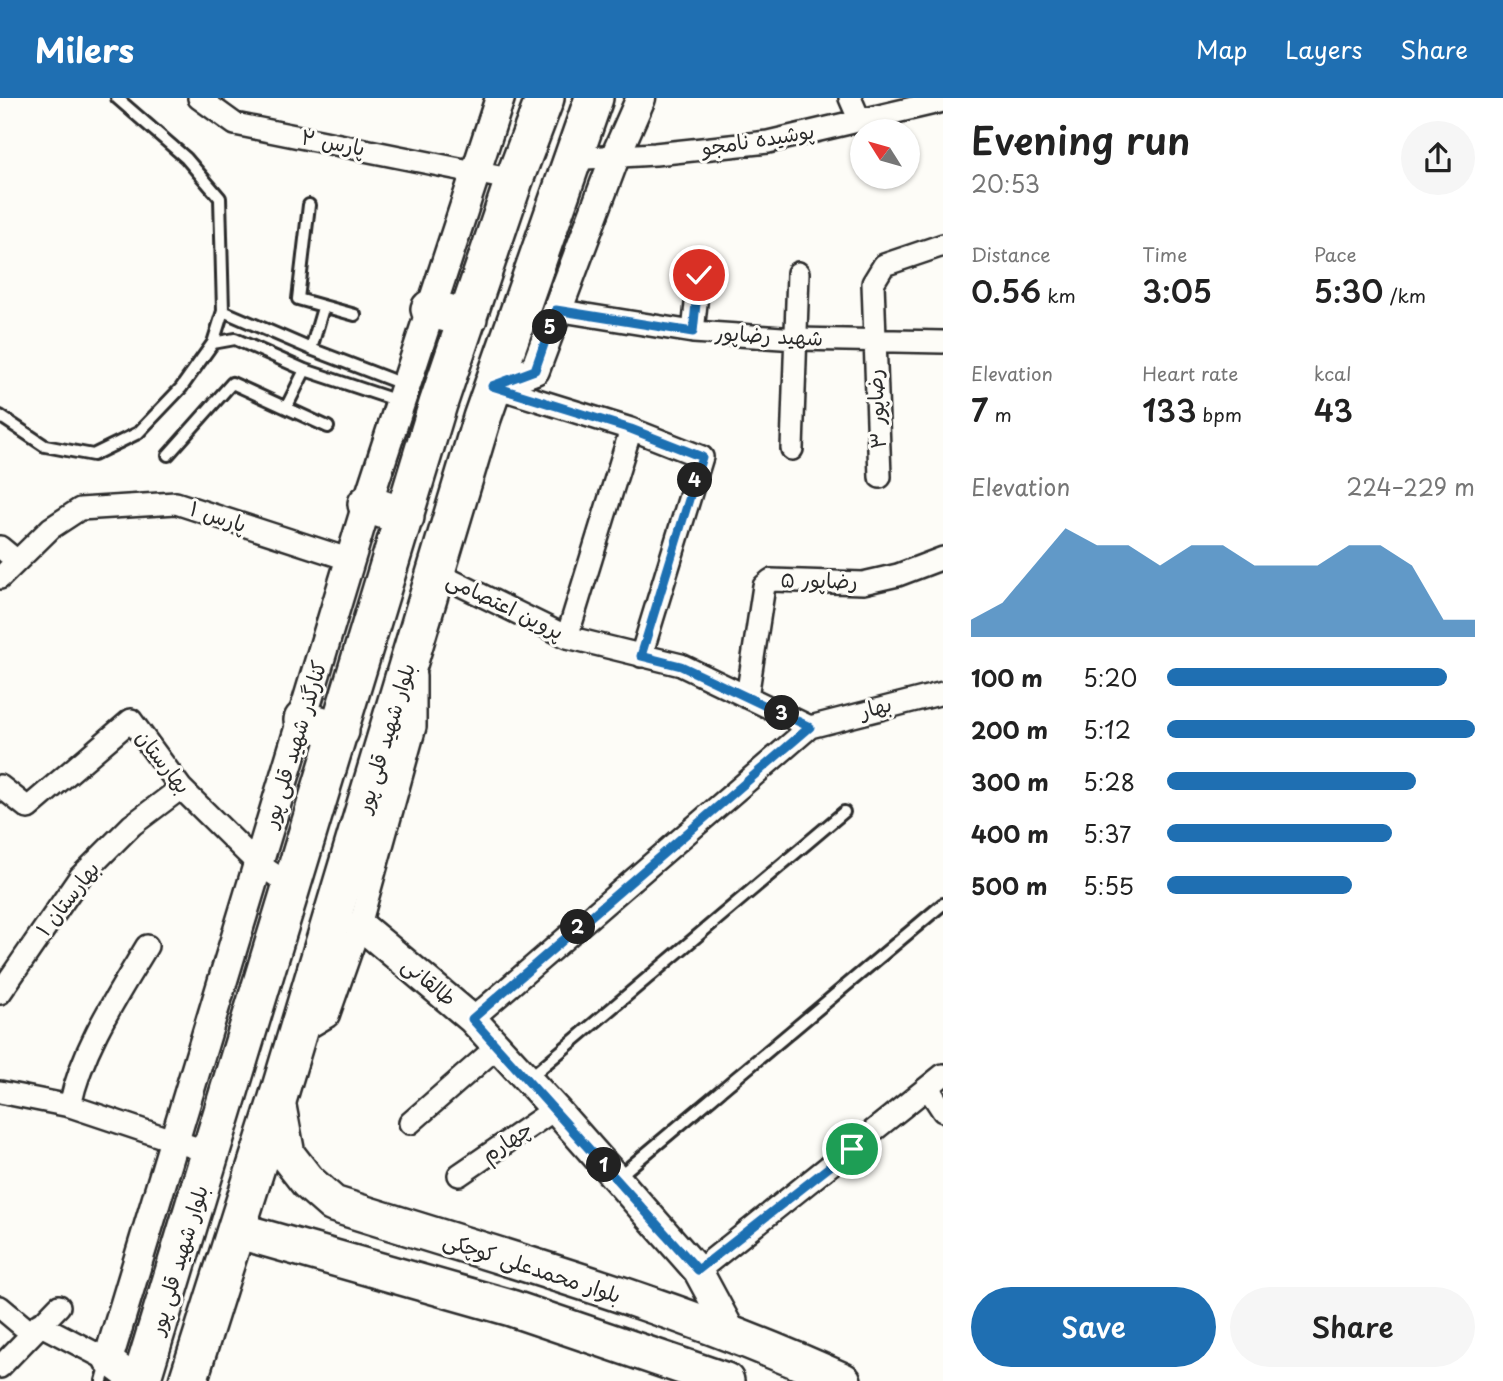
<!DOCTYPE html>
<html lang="en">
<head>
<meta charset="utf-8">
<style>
	:root { --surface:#fff; --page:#f6f6f6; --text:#222; --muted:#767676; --accent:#1f6fb2 }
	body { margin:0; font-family:"Playpen Sans","Playpen Sans Arabic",sans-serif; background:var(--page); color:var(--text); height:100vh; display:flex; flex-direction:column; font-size:26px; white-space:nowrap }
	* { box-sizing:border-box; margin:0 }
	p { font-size:23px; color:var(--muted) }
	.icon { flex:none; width:38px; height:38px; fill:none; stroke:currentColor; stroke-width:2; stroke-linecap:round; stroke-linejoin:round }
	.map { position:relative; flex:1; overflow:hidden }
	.drawer { display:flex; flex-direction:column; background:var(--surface); width:560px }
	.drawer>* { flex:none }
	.needle { width:46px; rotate:307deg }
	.tools { position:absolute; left:850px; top:21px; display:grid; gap:14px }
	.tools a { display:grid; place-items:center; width:70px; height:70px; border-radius:50%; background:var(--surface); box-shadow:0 2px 5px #0004; font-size:35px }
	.pin { position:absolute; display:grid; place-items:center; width:60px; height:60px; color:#fff; margin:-30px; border:4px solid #fff; border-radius:50%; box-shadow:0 2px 7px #0007 }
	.km { position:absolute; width:35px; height:35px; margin:-18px; border-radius:50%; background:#222; color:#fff; font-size:19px; line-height:35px; text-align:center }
	.round { display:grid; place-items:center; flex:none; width:74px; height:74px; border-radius:37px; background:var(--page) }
	.headline { display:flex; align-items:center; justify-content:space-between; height:119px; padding:0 28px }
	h1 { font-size:38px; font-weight:600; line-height:52px }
	.figures { display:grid; grid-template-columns:repeat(3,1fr); gap:10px; height:119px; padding:7px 28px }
	.figures div { display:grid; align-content:center }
	.figures b { font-size:30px; font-weight:600 }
	.figures small { font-size:19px; font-weight:400 }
	.figures p { font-size:19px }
	.chart { height:196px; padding:14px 28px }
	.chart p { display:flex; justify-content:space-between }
	.chart svg { width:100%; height:126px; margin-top:7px; fill:var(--accent); opacity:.7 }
	.cta { display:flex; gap:14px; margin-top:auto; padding:14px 28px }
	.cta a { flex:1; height:80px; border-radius:42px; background:var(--accent); color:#fff; font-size:28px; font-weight:600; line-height:80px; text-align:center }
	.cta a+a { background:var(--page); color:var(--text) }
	ul { padding:0 28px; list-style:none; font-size:23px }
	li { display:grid; grid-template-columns:112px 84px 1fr; align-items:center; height:52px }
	li i { height:18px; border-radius:9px; background:var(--accent) }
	header { display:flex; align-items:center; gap:42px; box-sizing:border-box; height:98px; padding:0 35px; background:var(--accent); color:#fff }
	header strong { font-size:33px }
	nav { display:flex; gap:38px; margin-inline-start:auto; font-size:24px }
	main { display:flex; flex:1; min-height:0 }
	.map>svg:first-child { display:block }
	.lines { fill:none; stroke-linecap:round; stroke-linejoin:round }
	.service-casing { stroke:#2b2b2b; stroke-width:16 }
	.minor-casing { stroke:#2b2b2b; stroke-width:26 }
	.tertiary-casing { stroke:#2b2b2b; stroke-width:33 }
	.primary-casing { stroke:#2b2b2b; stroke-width:40 }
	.trunk-casing { stroke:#2b2b2b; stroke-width:42 }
	.service { stroke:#fdfcf7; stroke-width:10 }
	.minor { stroke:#fdfcf7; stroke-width:21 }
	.tertiary { stroke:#fdfcf7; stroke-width:28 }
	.primary { stroke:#fdfcf7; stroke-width:35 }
	.trunk { stroke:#fdfcf7; stroke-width:37 }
	.route-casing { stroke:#fff; stroke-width:14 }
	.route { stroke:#1f6fb2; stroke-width:9 }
	.labels { text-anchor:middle; stroke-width:6; stroke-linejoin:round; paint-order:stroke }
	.street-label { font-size:21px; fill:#2b2b2b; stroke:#fdfcf7 }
</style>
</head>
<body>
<header>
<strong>Milers</strong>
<nav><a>Map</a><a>Layers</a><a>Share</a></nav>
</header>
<main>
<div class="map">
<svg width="943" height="1283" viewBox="0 0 943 1283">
	<rect width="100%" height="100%" fill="#fdfcf7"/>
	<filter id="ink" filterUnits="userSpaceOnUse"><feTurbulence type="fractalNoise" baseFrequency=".0143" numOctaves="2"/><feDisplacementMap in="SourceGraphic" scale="14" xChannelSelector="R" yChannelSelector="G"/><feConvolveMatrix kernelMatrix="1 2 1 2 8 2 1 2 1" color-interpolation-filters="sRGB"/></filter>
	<g filter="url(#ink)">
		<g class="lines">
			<g class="service-casing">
				<path id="service" d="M309,107L298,201L355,217
					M223,213L311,251L405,287
					M213,245L235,241L305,272L398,303
					M311,251L323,210
					M287,308L305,272
					M0,318L45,348L93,357L138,335L181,290L213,245L223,213L220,100L186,60L117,0
					M168,357L232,285L328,329
					M528,981L844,714
					M618,1079L943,806
					M102,1283L107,1265"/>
			</g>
			<g class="minor-casing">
				<path id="minor" d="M199,0L235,26L514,82
					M850,0L860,23
					M570,61L655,56L768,44L943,3
					M556,212L693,234L797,241L943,244
					M693,234L699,177
					M492,288L631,331L702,359L641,558
					M792,351L798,175
					M880,379L873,185L884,167L943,147
					M0,449L17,463
					M436,475L567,539L681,567L810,629
					M0,480L51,430L80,411L176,405L351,462
					M567,539L631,331
					M747,599L764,488L771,482L863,485L898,477L943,460
					M0,688L28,710L131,622L181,690L257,765L293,789
					M0,895L80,779L132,727L181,690
					M472,921L810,629L943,595
					M296,937L328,918L360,827L415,629V578
					M928,990L943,1013
					M0,994L70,1008L211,1055
					M70,1008C82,950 117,898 147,848
					M410,1025L498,948
					M459,1077L555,1011
					M698,1173L943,977
					M0,1209L31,1235
					M39,1226L108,1262
					M0,1269L59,1208"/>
			</g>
			<g class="tertiary-casing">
				<path id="tertiary" d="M492,288L535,272L615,59L641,0
					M360,827L472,921L555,1011L698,1173L732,1236
					M136,1283L108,1262L367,406L500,0"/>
			</g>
			<g class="primary-casing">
				<path id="primary" d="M277,1003L287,1057L308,1084L333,1106C504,1160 680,1208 843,1283
					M236,1132L511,1210L726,1283"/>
			</g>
			<g class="trunk-casing">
				<path id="trunk" d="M430,211L468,220
					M367,406L405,419
					M303,622L340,633
					M141,1283L438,306L514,82L545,0
					M188,1283L277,1003L482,320L594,0"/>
			</g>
			<use href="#service" class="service"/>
			<use href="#minor" class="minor"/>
			<use href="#tertiary" class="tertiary"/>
			<use href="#primary" class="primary"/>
			<use href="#trunk" class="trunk"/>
		</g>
	</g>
	<g class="lines" filter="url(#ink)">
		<g class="route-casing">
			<path id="route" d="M699,177L693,234L556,212L535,272L492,288L631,331L702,359L641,558L681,568L810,629L472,921L698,1172L852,1051"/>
		</g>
		<use href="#route" class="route"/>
	</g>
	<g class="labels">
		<g class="street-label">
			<text transform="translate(758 42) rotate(-9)" y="7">پوشیده نامجو</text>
			<text transform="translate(333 45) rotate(11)" y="7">پارس ۲</text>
			<text transform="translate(769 238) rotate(3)" y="7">شهید رضاپور</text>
			<text transform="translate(877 311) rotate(-93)" y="7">رضاپور ۳</text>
			<text transform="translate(218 419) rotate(18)" y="7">پارس ۱</text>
			<text transform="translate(819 483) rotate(1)" y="7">رضاپور ۵</text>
			<text transform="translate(505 508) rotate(26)" y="7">پروین اعتصامی</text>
			<text transform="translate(876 610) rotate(-15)" y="7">بهار</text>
			<text transform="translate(386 640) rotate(-73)" y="7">بلوار شهید قلی پور</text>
			<text transform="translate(295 646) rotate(-73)" y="7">کنارگذر شهید قلی پور</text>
			<text transform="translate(163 664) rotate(52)" y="7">بهارستان</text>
			<text transform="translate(68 801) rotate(-52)" y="7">بهارستان ۱</text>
			<text transform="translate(429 884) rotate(40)" y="7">طالقانی</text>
			<text transform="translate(507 1044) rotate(-34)" y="7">چهارم</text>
			<text transform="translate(179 1162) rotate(-73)" y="7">بلوار شهید قلی پور</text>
			<text transform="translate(532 1170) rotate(18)" y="7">بلوار محمدعلی کوچکی</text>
		</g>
	</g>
</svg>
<div class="tools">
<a><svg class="needle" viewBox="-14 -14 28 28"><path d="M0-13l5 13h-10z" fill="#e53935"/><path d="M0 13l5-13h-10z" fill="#767676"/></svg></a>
</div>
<div class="pin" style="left:852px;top:1051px;background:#1e9e55"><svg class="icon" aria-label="arrive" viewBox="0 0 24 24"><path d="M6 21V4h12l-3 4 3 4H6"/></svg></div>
<div class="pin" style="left:699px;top:177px;background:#d93025"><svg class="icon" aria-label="check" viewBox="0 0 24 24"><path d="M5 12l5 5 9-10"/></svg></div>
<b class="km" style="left:604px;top:1067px">1</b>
<b class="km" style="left:578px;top:829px">2</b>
<b class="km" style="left:782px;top:615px">3</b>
<b class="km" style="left:695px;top:382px">4</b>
<b class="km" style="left:550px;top:229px">5</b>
</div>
<section class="drawer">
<div class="headline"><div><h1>Evening run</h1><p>20:53</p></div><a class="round"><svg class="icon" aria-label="share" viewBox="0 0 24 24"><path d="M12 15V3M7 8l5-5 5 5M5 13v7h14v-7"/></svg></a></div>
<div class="figures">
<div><p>Distance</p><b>0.56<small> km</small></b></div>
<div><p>Time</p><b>3:05</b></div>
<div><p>Pace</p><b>5:30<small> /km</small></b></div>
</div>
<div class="figures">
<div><p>Elevation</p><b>7<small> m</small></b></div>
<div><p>Heart rate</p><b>133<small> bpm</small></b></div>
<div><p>kcal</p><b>43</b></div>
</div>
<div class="chart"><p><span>Elevation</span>224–229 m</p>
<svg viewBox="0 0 160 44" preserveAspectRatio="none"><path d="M0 44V38L10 32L20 19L30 6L40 12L50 12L60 19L70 12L80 12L90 19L100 19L110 19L120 12L130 12L140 19L150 38L160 38V44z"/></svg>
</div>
<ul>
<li><b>100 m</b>5:20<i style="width:91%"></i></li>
<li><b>200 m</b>5:12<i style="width:100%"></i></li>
<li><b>300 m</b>5:28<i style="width:81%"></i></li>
<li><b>400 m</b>5:37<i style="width:73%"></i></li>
<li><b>500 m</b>5:55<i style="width:60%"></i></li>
</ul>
<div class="cta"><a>Save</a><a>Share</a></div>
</section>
</main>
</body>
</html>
